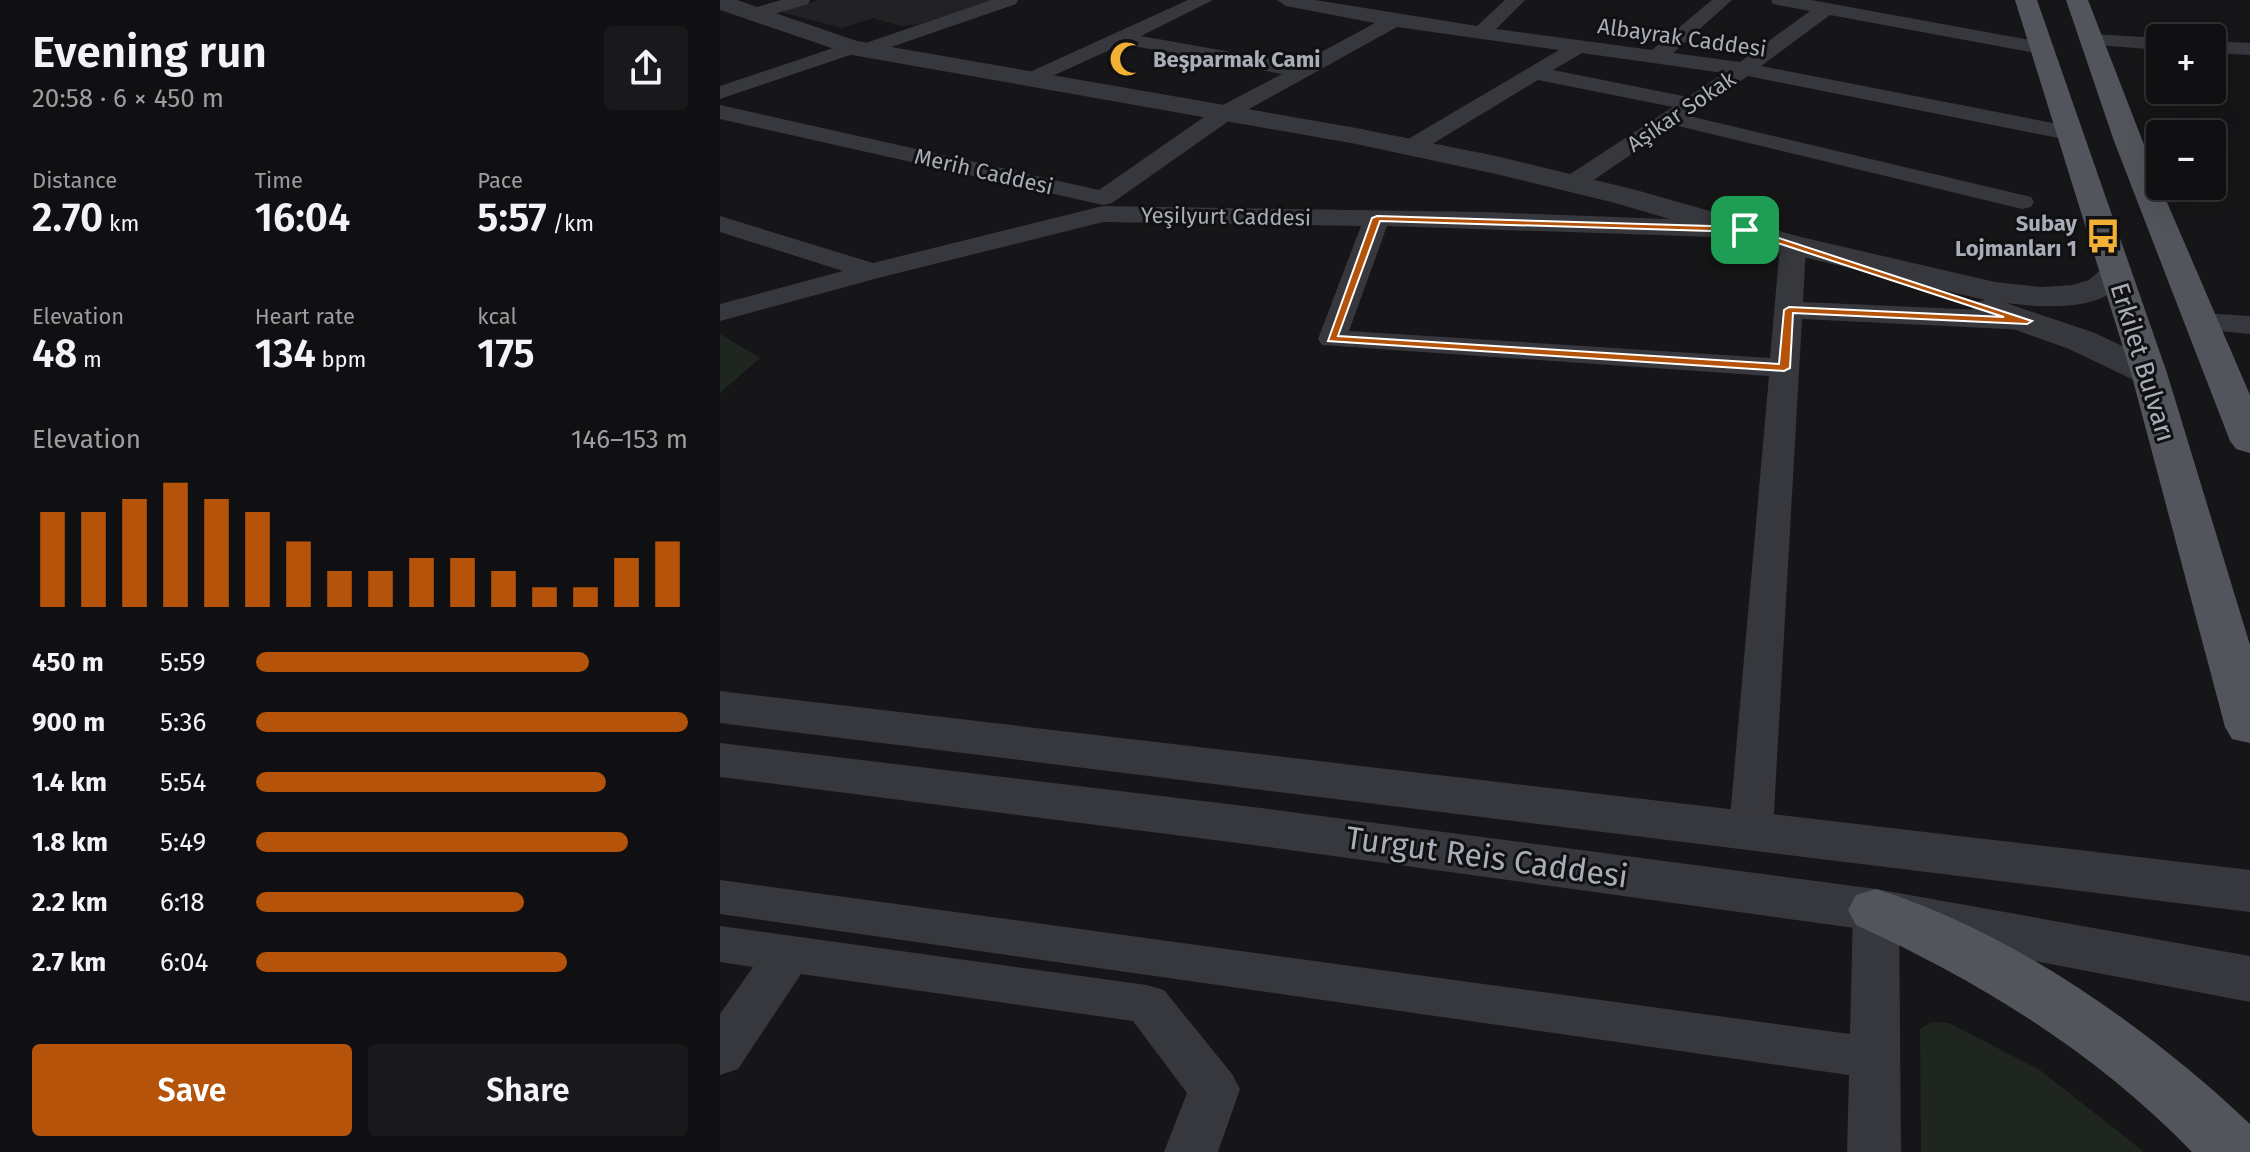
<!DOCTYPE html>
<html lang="en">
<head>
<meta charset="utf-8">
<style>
	:root { --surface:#101012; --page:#19191b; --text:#f1f3f6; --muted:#9c9d9f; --line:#303032; --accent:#b45309 }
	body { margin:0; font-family:"Fira Sans",sans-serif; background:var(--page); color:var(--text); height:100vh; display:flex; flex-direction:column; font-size:30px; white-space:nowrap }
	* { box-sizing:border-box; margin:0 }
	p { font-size:26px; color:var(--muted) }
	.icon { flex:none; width:44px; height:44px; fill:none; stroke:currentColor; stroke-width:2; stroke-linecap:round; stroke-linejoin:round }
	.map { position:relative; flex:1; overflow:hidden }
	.panel { display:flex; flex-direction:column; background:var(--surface); width:720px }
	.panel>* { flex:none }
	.fabs { position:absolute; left:1426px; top:24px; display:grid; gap:16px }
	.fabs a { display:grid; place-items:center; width:80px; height:80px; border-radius:8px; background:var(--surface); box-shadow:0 8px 32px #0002,0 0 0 2px var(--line); font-size:40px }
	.pin { position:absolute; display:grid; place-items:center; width:68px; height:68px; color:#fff; margin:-34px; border-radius:16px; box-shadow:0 4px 12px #0006 }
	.round { display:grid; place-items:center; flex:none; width:84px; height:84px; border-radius:8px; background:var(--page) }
	.headline { display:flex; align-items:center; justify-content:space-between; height:136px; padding:0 32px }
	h1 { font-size:44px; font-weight:600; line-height:60px }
	.stats { display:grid; grid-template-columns:repeat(3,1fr); gap:12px; height:136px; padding:8px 32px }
	.stats div { display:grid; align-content:center }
	.stats b { font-size:40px; font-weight:600 }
	.stats small { font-size:22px; font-weight:400 }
	.stats p { font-size:22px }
	.chart { height:224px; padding:16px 32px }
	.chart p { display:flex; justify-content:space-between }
	.chart svg { width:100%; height:144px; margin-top:8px; stroke:var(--accent); stroke-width:6 }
	.cta { display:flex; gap:16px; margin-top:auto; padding:16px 32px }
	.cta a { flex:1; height:92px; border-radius:8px; background:var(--accent); color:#fff; font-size:32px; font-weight:600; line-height:92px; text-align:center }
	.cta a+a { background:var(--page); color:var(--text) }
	ul { padding:0 32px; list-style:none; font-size:26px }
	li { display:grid; grid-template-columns:128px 96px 1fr; align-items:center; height:60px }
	li i { height:20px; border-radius:10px; background:var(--accent) }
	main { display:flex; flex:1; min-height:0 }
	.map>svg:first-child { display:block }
	.built { fill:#222225 }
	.green { fill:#1e261f }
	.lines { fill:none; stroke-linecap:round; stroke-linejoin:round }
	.minor { fill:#37383d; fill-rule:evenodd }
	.tertiary { fill:#37383d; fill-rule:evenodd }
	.primary { fill:#53555c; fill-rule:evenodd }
	.route { fill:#b45309; stroke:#fff; stroke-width:2; fill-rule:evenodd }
	.labels { text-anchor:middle; stroke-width:6; stroke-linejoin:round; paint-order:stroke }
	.far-street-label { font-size:22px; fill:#a8adb8; stroke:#111113 }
	.far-poi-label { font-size:22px; font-weight:bold; fill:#a8adb8; stroke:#111113; text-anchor:start }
	.street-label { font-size:26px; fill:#a8adb8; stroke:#111113 }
	.near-street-label { font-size:32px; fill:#a8adb8; stroke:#111113 }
</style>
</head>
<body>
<main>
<section class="panel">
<div class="headline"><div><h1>Evening run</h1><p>20:58 · 6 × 450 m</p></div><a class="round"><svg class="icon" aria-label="share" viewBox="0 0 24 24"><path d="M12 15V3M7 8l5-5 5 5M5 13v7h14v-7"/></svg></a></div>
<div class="stats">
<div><p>Distance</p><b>2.70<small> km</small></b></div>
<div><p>Time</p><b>16:04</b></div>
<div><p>Pace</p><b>5:57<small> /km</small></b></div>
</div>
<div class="stats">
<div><p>Elevation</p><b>48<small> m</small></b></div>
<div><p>Heart rate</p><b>134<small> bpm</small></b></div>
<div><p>kcal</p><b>175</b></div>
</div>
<div class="chart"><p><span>Elevation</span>146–153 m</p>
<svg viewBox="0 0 160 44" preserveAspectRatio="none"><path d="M5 44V15M15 44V15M25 44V11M35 44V6M45 44V11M55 44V15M65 44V24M75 44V33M85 44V33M95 44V29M105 44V29M115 44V33M125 44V38M135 44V38M145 44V29M155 44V24"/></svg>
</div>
<ul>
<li><b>450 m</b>5:59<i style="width:77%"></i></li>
<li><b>900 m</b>5:36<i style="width:100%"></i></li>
<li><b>1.4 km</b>5:54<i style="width:81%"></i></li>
<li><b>1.8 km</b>5:49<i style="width:86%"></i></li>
<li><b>2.2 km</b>6:18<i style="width:62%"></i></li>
<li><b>2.7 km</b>6:04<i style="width:72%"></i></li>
</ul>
<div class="cta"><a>Save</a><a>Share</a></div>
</section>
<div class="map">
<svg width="1530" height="1152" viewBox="0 0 1530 1152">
	<rect width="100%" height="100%" fill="#161618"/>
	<path class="built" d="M99,0H271L200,24L180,26L153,18L122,28L61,12Z"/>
	<path class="green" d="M0,334L40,358L0,393Z
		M1211,1022L1229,1023L1320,1070L1424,1152H1201L1200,1029Z"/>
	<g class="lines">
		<path class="minor" d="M61,0H90L88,4L34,20L24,14L27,10Z
			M271,0H298L296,4L151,54L136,53L0,99V86L125,44L140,45Z
			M468,0H493L421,36L579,64L655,23L566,6L557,0H595L757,26L785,0H805L776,29L932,50L992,0H1012L953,53L1020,62L1090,11L1053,4L1051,0H1091L1321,42L1331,48L1321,54L1110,15L1041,66L1348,126L1356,128L1359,133L1356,138L1348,140L1028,76L969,116L1311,197L1314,202L1311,207L1302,209L954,125L862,188H844L841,183L844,178L953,107L818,80L699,152H683L679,147L683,142L839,50L677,27L513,118L392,203L383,205L0,119V105L379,190L497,108L562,74L403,44L317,83H303L299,79L303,75ZM862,53L1004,73L968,97L833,70Z
			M1372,34L1440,38V50L1365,44L1362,40L1365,36Z
			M1492,41L1530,43V55L1492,53Z
			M383,206L763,212L1025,222L1034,225L1038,230L1034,235L1025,238L667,226L629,331L1050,358L1060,245L1064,239H1082L1086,245L1083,302L1307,312L1317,315L1321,321L1317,327L1307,330L1082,319L1053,829L1046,840L1031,844L1016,840L1009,829L1049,376L602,345L598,339L641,226L383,222L162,277L0,321V304L123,271L0,232V216L153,263Z
			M1481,313L1530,316V334L1471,328L1467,322L1471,316Z
			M0,880L1130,1034L1133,910L1140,898L1156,893L1172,898L1179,910L1181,1152H1127L1129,1075L0,914Z
			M0,926L427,985L444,990L512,1074L520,1089L498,1152H444L467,1093L413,1021L81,974L18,1069L0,1075V1014L33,967L0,962Z"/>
		<path class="tertiary" d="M0,0H17L137,41L636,128L776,156L916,190L1081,237L1275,282L1321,287L1352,285L1369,280L1384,267L1396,264L1408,267L1412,274C1385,313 1327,308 1286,303L1375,333L1442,365L1447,373L1442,381L1429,384L1416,381L1349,349L1257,316L1252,309L1257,302L1265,300L1062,252L895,203L776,174L636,144L132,55L0,10Z
			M0,691L1530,870V912L0,723Z
			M0,743L549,809L1156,889L1530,956V1002L1156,931L549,847L0,777Z"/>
		<path class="primary" d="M1295,0H1317L1447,373L1530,645V743L1512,739L1505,727L1411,373Z
			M1346,0H1368L1440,186L1530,395V453L1516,449L1510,441L1394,141Z
			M1156,889C1291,931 1429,1028 1530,1124V1152H1472C1376,1053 1261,982 1136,925L1128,910L1136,895Z"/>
	</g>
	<path class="route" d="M657,216L1025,227L1312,321L1307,324L1073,313L1070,368L1064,371L608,341L652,218ZM660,221L1024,232L1284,317L1069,307L1064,310L1059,364L618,336Z"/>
	<defs>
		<g id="mosque-bare" transform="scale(2.76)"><path d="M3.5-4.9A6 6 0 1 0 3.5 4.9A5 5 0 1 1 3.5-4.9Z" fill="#f2b134" stroke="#111113" stroke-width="2.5" paint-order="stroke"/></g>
		<g id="bus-bare" transform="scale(2.76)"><path d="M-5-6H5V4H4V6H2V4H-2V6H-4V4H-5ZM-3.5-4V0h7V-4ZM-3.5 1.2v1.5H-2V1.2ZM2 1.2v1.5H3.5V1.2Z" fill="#f2b134" stroke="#111113" stroke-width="2.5" paint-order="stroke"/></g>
	</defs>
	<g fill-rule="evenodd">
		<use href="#mosque-bare" x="407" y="59"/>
		<use href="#bus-bare" x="1383" y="236"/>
	</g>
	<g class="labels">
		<g class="far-street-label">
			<text transform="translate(962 37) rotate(8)" y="8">Albayrak Caddesi</text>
			<text transform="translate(961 111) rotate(-34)" y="8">Aşikar Sokak</text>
			<text transform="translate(264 171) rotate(13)" y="8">Merih Caddesi</text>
			<text transform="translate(506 216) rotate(1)" y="8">Yeşilyurt Caddesi</text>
		</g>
		<g class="far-poi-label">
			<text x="433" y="67">Beşparmak Cami</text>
			<text x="1357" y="231" text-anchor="end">Subay<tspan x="1357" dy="25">Lojmanları 1</tspan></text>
		</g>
		<g class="street-label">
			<text transform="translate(1423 362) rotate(73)" y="9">Erkilet Bulvarı</text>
		</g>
		<g class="near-street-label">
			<text transform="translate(767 857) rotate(8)" y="11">Turgut Reis Caddesi</text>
		</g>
	</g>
</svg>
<div class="fabs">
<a>+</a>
<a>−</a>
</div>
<div class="pin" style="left:1025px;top:230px;background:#1e9e55"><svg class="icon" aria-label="arrive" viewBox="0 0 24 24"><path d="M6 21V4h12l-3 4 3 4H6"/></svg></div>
</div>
</main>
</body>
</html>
